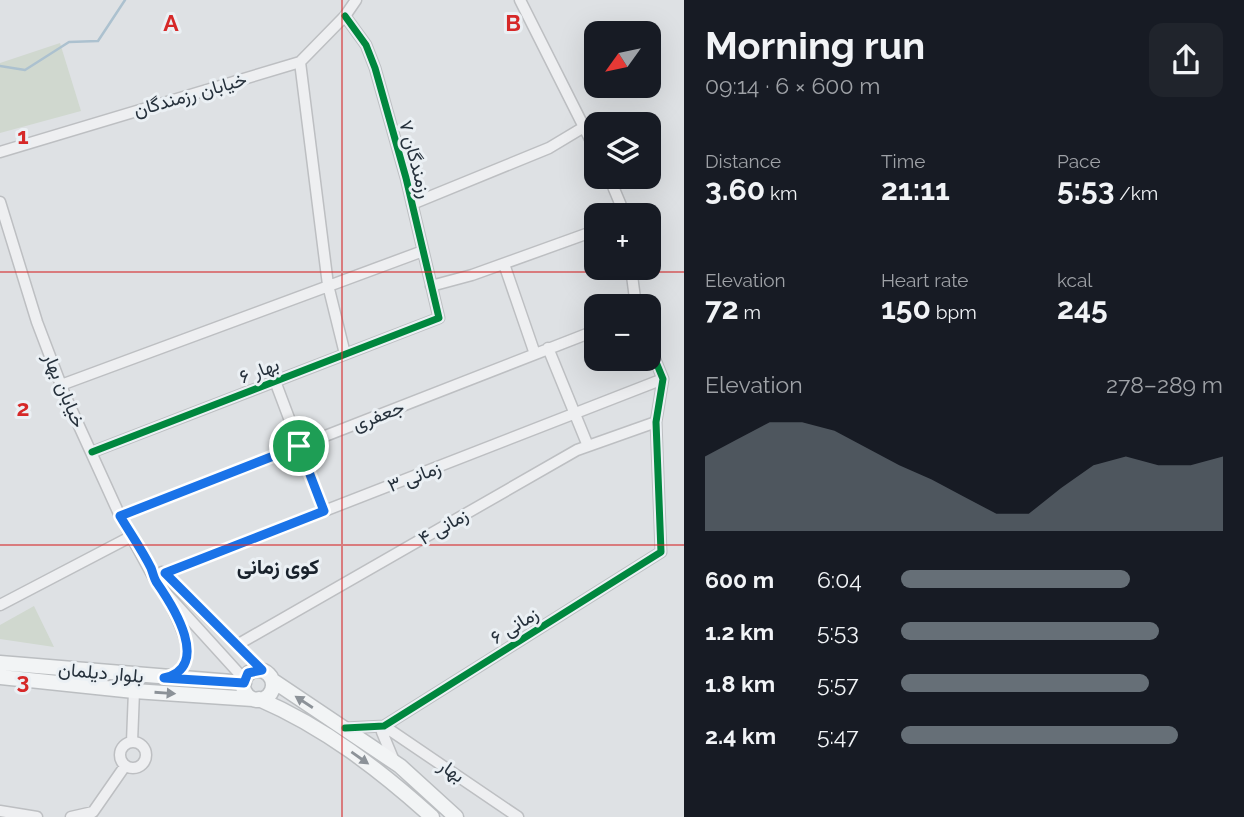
<!DOCTYPE html>
<html lang="en">
<head>
<meta charset="utf-8">
<style>
	:root { --surface:#171b24; --page:#20242c; --text:#f1f3f6; --muted:#9ea1a6; --accent:#666f77 }
	body { margin:0; font-family:Raleway,Vazirmatn,sans-serif; background:var(--page); color:var(--text); height:100vh; display:flex; flex-direction:column; font-size:26px; white-space:nowrap }
	* { box-sizing:border-box; margin:0 }
	p { font-size:23px; color:var(--muted) }
	.icon { flex:none; width:38px; height:38px; fill:none; stroke:currentColor; stroke-width:2; stroke-linecap:round; stroke-linejoin:round }
	.map { position:relative; flex:1; overflow:hidden }
	.drawer { display:flex; flex-direction:column; background:var(--surface); width:560px }
	.drawer>* { flex:none }
	.needle { width:46px; rotate:237deg }
	.controls { position:absolute; left:584px; top:21px; display:grid; gap:14px }
	.controls a { display:grid; place-items:center; width:77px; height:77px; border-radius:14px; background:var(--surface); box-shadow:0 7px 28px #0002; font-size:35px }
	.pin { position:absolute; display:grid; place-items:center; width:60px; height:60px; color:#fff; margin:-30px; border:4px solid #fff; border-radius:50%; box-shadow:0 2px 7px #0007 }
	.round { display:grid; place-items:center; flex:none; width:74px; height:74px; border-radius:14px; background:var(--page) }
	.summary { display:flex; align-items:center; justify-content:space-between; height:119px; padding:0 21px }
	h1 { font-size:38px; font-weight:700; line-height:52px }
	.metrics { display:grid; grid-template-columns:repeat(3,1fr); gap:10px; height:119px; padding:7px 21px }
	.metrics div { display:grid; align-content:center }
	.metrics b { font-size:30px; font-weight:700 }
	.metrics small { font-size:19px; font-weight:400 }
	.metrics p { font-size:19px }
	.chart { height:196px; padding:14px 21px }
	.chart p { display:flex; justify-content:space-between }
	.chart svg { width:100%; height:126px; margin-top:7px; fill:var(--accent); opacity:.7 }
	ul { padding:0 21px; list-style:none; font-size:23px }
	li { display:grid; grid-template-columns:112px 84px 1fr; align-items:center; height:52px }
	li i { height:18px; border-radius:9px; background:var(--accent) }
	main { display:flex; flex:1; min-height:0 }
	.map>svg:first-child { display:block }
	.green { fill:#d0d8cf }
	.lines { fill:none; stroke-linecap:round; stroke-linejoin:round }
	.stream { stroke:#acc1cf; stroke-width:2.5 }
	.minor-casing { stroke:#bdbfc2; stroke-width:13 }
	.major-casing { stroke:#bbbec1; stroke-width:17 }
	.minor { stroke:#eeeff1; stroke-width:10 }
	.major { stroke:#f2f4f5; stroke-width:14 }
	.cycleway-casing { stroke:#ebf0f4; stroke-width:11 }
	.cycleway { stroke:#00873e; stroke-width:7 }
	.oneway { fill:#8c9298 }
	.route-casing { stroke:#fff; stroke-width:14 }
	.route { stroke:#1a73e8; stroke-width:9 }
	.grid { fill:none; stroke:#d62828; stroke-width:2; stroke-opacity:0.55 }
	.labels { text-anchor:middle; stroke-width:6; stroke-linejoin:round; paint-order:stroke }
	.street-label { font-size:19px; fill:#26313c; stroke:#ebf0f4 }
	.neighbourhood-label { font-size:21px; font-weight:bold; fill:#19222c; stroke:#ebf0f4 }
	.grid-label { font-size:23px; text-anchor:middle; font-weight:bold; fill:#d62828; stroke:#ebf0f4; stroke-width:6; stroke-linejoin:round; paint-order:stroke }
</style>
</head>
<body>
<main>
<div class="map">
<svg width="684" height="817" viewBox="0 0 684 817">
	<rect width="100%" height="100%" fill="#dee1e4"/>
	<path class="green" d="M60,43L81,111L0,133V63Z
		M34,606L54,647L0,639V625Z"/>
	<g class="lines">
		<path class="stream" d="M0,66L25,70L69,42L98,41L125,0"/>
		<g class="minor-casing">
			<path id="minor" d="M520,0L597,153
				M300,62L328,285L345,354
				M0,152L300,62L345,16L356,0
				M609,177L625,215
				M0,202L37,322L64,393L120,516L156,582L244,679
				M412,204L549,148L584,127
				M504,264L535,354
				M631,268L636,306
				M431,286L472,275L597,230
				M548,348L588,446
				M275,381L324,511
				M61,385L423,251
				M92,452L439,318L406,178L375,68L366,45L345,16
				M120,516L597,330
				M162,572L262,670
				M165,573L663,379
				M0,605L132,536
				M237,645L577,450L656,422
				M170,677C203,661 180,626 170,603
				M384,726L518,817
				M384,726L382,732L394,761
				M345,728L384,726L661,552L656,422L663,379L649,345
				M132,742L134,691
				M120 755a13 13 0 1 1 26 0a13 13 0 1 1-26 0Z
				M0,811L37,817
				M71,817L93,812L125,766"/>
		</g>
		<g class="major-casing">
			<path id="major" d="M0,663L244,683
				M243 685a15 15 0 1 1 30 0a15 15 0 1 1-30 0Z
				M0,677L134,691L253,699
				M272,680L400,766L456,817
				M259,699C324,727 380,770 432,817"/>
		</g>
		<use href="#minor" class="minor"/>
		<use href="#major" class="major"/>
		<g class="cycleway-casing">
			<path id="cycleway" d="M92,452L439,318L406,178L375,68L366,45L345,16
				M345,728L384,726L661,552L656,422L663,379L649,345"/>
		</g>
		<use href="#cycleway" class="cycleway"/>
	</g>
	<defs><path id="oneway-solid" d="M-6-.8H1V-3.2L6.5 0L1 3.2V.8H-6Z" transform="scale(1.75)"/></defs>
	<g class="oneway">
		<use href="#oneway-solid" transform="translate(165 693) rotate(4)"/>
		<use href="#oneway-solid" transform="translate(304 702) rotate(-147)"/>
		<use href="#oneway-solid" transform="translate(360 758) rotate(35)"/>
	</g>
	<g class="lines">
		<g class="route-casing">
			<path id="route" d="M299,446L324,511L165,573L262,670L248,673L244,683L164,678C212,667 173,606 157,583C154,579 153,573 151,568C142,550 130,533 120,516Z"/>
		</g>
		<use href="#route" class="route"/>
	</g>
	<path class="grid" d="M342,0V817M0,272H684M0,545H684"/>
	<g class="labels">
		<g class="street-label">
			<text transform="translate(190 94) rotate(-16)" y="7">خیابان رزمندگان</text>
			<text transform="translate(416 159) rotate(75)" y="7">رزمندگان ۷</text>
			<text transform="translate(259 370) rotate(-21)" y="7">بهار ۶</text>
			<text transform="translate(65 390) rotate(67)" y="7">خیابان بهار</text>
			<text transform="translate(378 415) rotate(-21)" y="7">جعفری</text>
			<text transform="translate(414 476) rotate(-21)" y="7">زمانی ۳</text>
			<text transform="translate(443 526) rotate(-30)" y="7">زمانی ۴</text>
			<text transform="translate(514 625) rotate(-32)" y="7">زمانی ۶</text>
			<text transform="translate(101 672) rotate(5)" y="7">بلوار دیلمان</text>
			<text transform="translate(452 770) rotate(35)" y="7">بهار</text>
		</g>
		<g class="neighbourhood-label">
			<text x="278" y="574">کوی زمانی</text>
		</g>
	</g>
	<g class="grid-label">
		<text x="171" y="31">A</text>
		<text x="513" y="31">B</text>
		<text x="23" y="144">1</text>
		<text x="23" y="416">2</text>
		<text x="23" y="689">3</text>
	</g>
</svg>
<div class="controls">
<a><svg class="needle" viewBox="-14 -14 28 28"><path d="M0-13l5 13h-10z" fill="#e53935"/><path d="M0 13l5-13h-10z" fill="#9ea1a6"/></svg></a>
<a><svg class="icon" aria-label="layers" viewBox="0 0 24 24"><path d="M12 4l9 5-9 5-9-5zM3 14l9 5 9-5"/></svg></a>
<a>+</a>
<a>−</a>
</div>
<div class="pin" style="left:299px;top:446px;background:#1e9e55"><svg class="icon" aria-label="arrive" viewBox="0 0 24 24"><path d="M6 21V4h12l-3 4 3 4H6"/></svg></div>
</div>
<section class="drawer">
<div class="summary"><div><h1>Morning run</h1><p>09:14 · 6 × 600 m</p></div><a class="round"><svg class="icon" aria-label="share" viewBox="0 0 24 24"><path d="M12 15V3M7 8l5-5 5 5M5 13v7h14v-7"/></svg></a></div>
<div class="metrics">
<div><p>Distance</p><b>3.60<small> km</small></b></div>
<div><p>Time</p><b>21:11</b></div>
<div><p>Pace</p><b>5:53<small> /km</small></b></div>
</div>
<div class="metrics">
<div><p>Elevation</p><b>72<small> m</small></b></div>
<div><p>Heart rate</p><b>150<small> bpm</small></b></div>
<div><p>kcal</p><b>245</b></div>
</div>
<div class="chart"><p><span>Elevation</span>278–289 m</p>
<svg viewBox="0 0 160 44" preserveAspectRatio="none"><path d="M0 44V18L10 12L20 6L30 6L40 9L50 15L60 21L70 26L80 32L90 38L100 38L110 29L120 21L130 18L140 21L150 21L160 18V44z"/></svg>
</div>
<ul>
<li><b>600 m</b>6:04<i style="width:71%"></i></li>
<li><b>1.2 km</b>5:53<i style="width:80%"></i></li>
<li><b>1.8 km</b>5:57<i style="width:77%"></i></li>
<li><b>2.4 km</b>5:47<i style="width:86%"></i></li>
</ul>
</section>
</main>
</body>
</html>
